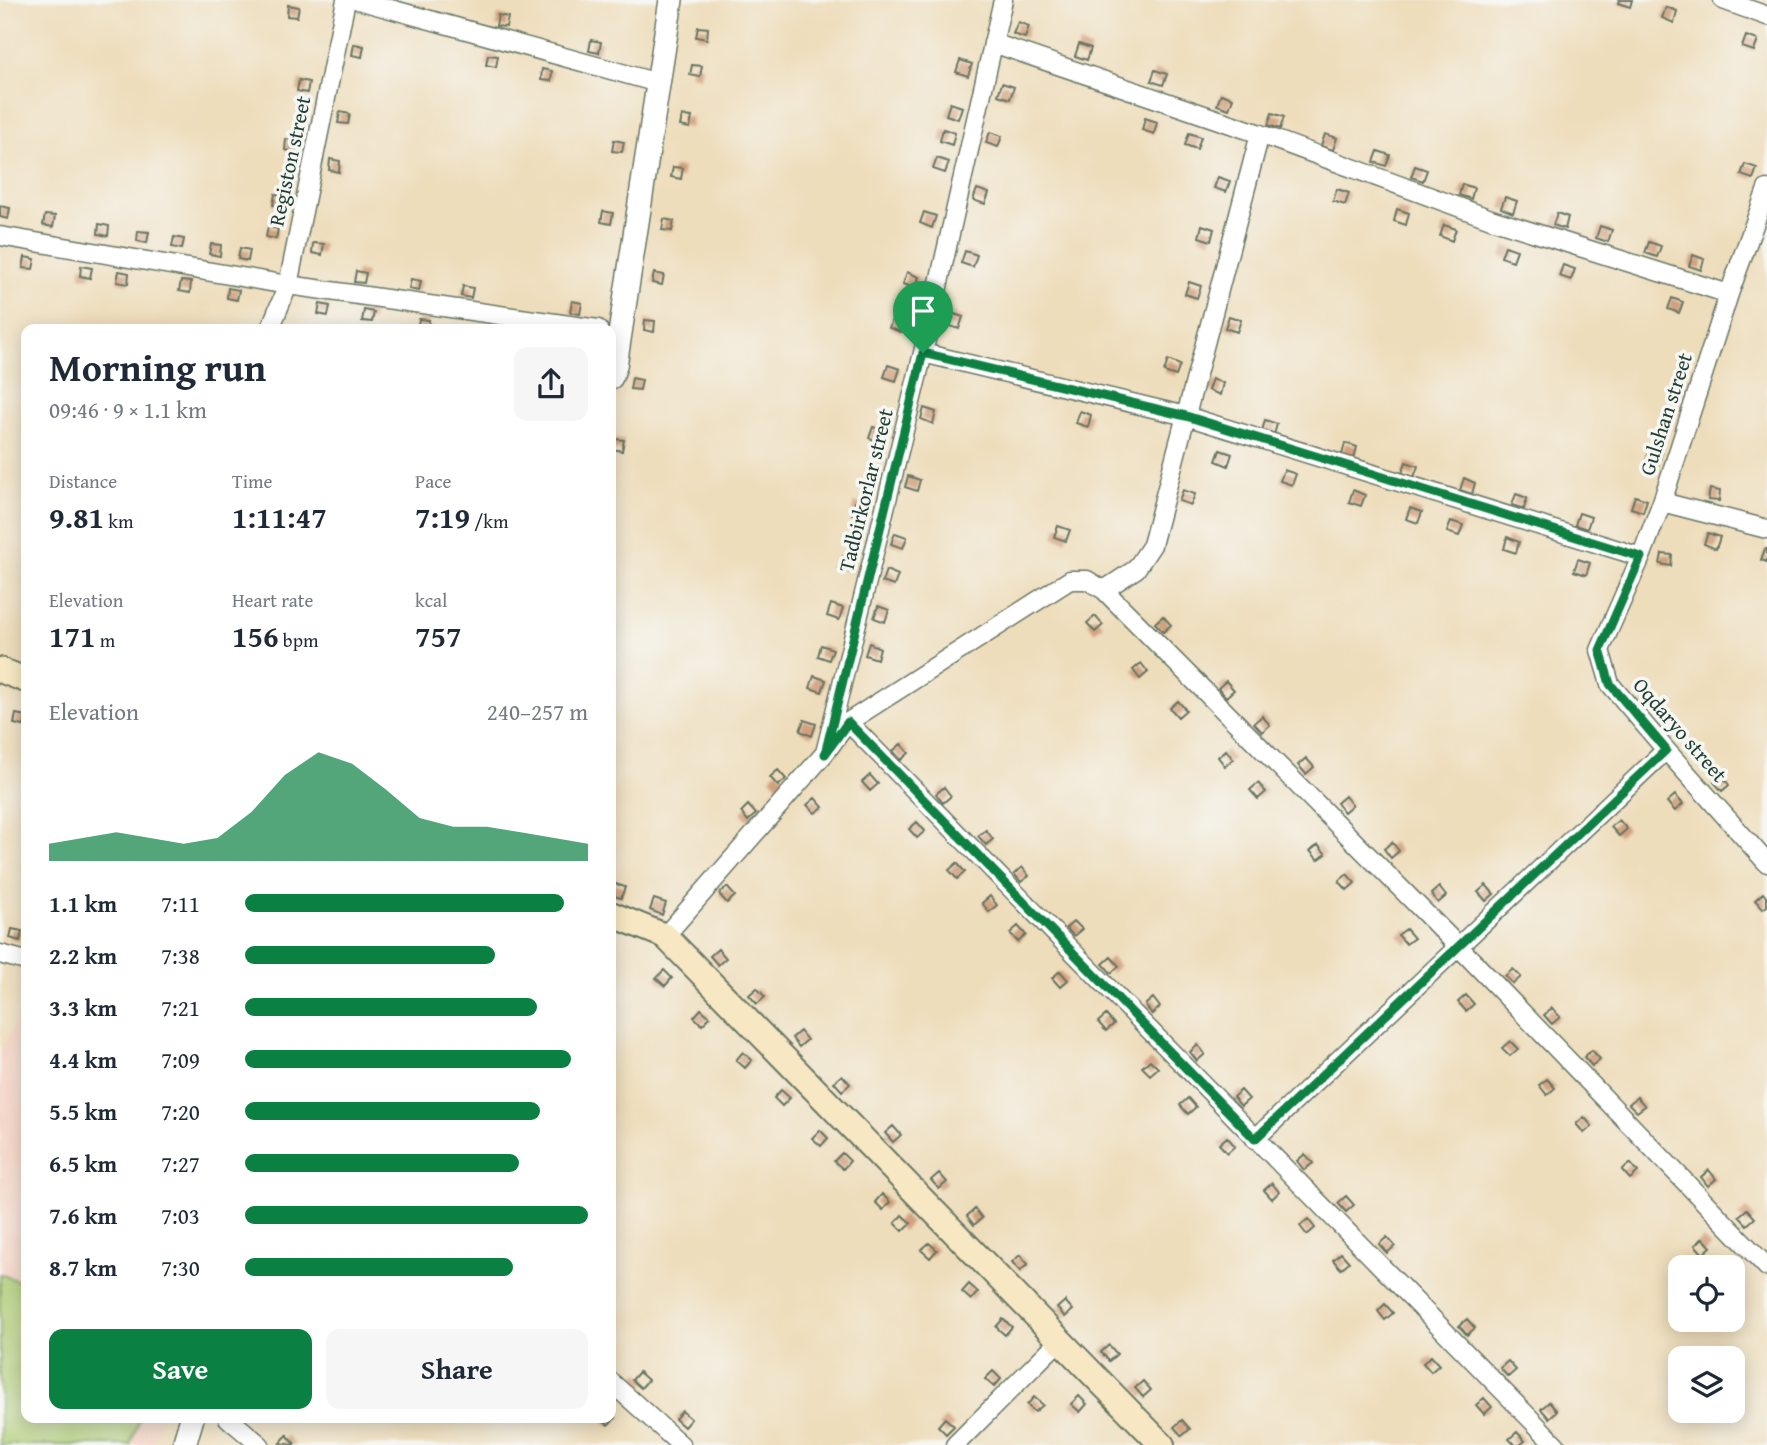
<!DOCTYPE html>
<html lang="en">
<head>
<meta charset="utf-8">
<style>
	:root { --surface:#fff; --page:#f6f6f7; --text:#1f2937; --muted:#747a83; --accent:#0b8043 }
	body { margin:0; font-family:"Gentium Book Plus",serif; background:var(--page); color:var(--text); height:100vh; display:flex; flex-direction:column; font-size:26px; white-space:nowrap }
	* { box-sizing:border-box; margin:0 }
	p { font-size:23px; color:var(--muted) }
	.icon { flex:none; width:38px; height:38px; fill:none; stroke:currentColor; stroke-width:2; stroke-linecap:round; stroke-linejoin:round }
	.map { position:relative; flex:1; overflow:hidden }
	.sheet { position:absolute; left:21px; top:324px; width:595px; height:1099px; display:flex; flex-direction:column; background:var(--surface); border-radius:14px; box-shadow:0 4px 18px #0003 }
	.sheet>* { flex:none }
	.controls { position:absolute; left:1668px; top:1255px; display:grid; gap:14px }
	.controls a { display:grid; place-items:center; width:77px; height:77px; border-radius:14px; background:var(--surface); box-shadow:0 4px 18px #0003; font-size:35px }
	.pin { position:absolute; display:grid; place-items:center; width:60px; height:60px; color:#fff; margin:-72px -30px; border-radius:50% 50% 50% 0; rotate:-45deg; box-shadow:0 0 7px #0007 }
	.pin .icon { rotate:45deg }
	.round { display:grid; place-items:center; flex:none; width:74px; height:74px; border-radius:14px; background:var(--page) }
	.head { display:flex; align-items:center; justify-content:space-between; height:119px; padding:0 28px }
	h1 { font-size:38px; font-weight:600; line-height:52px }
	.figures { display:grid; grid-template-columns:repeat(3,1fr); gap:10px; height:119px; padding:7px 28px }
	.figures div { display:grid; align-content:center }
	.figures b { font-size:30px; font-weight:600 }
	.figures small { font-size:19px; font-weight:400 }
	.figures p { font-size:19px }
	.chart { height:196px; padding:14px 28px }
	.chart p { display:flex; justify-content:space-between }
	.chart svg { width:100%; height:126px; margin-top:7px; fill:var(--accent); opacity:.7 }
	.primary-button { display:flex; gap:14px; margin-top:auto; padding:14px 28px }
	.primary-button a { flex:1; height:80px; border-radius:14px; background:var(--accent); color:#fff; font-size:28px; font-weight:600; line-height:80px; text-align:center }
	.primary-button a+a { background:var(--page); color:var(--text) }
	ul { padding:0 28px; list-style:none; font-size:23px }
	li { display:grid; grid-template-columns:112px 84px 1fr; align-items:center; height:52px }
	li i { height:18px; border-radius:9px; background:var(--accent) }
	.map>svg:first-child { display:block }
	.built { fill:#f5d2c2 }
	.green { fill:#afcd74; stroke:#678554; stroke-width:2 }
	.building { fill:#d1a07e }
	.lines { fill:none; stroke-linecap:round; stroke-linejoin:round }
	.minor-casing { stroke:#677563; stroke-width:21 }
	.tertiary-casing { stroke:#677563; stroke-width:26 }
	.secondary-casing { stroke:#677563; stroke-width:28 }
	.minor { stroke:#fff; stroke-width:18 }
	.tertiary { stroke:#fff; stroke-width:23 }
	.secondary { stroke:#f7e8c3; stroke-width:24 }
	.route-casing { stroke:#fff; stroke-width:14 }
	.route { stroke:#0b8043; stroke-width:9 }
	.labels { text-anchor:middle; stroke-width:7; stroke-linejoin:round; paint-order:stroke }
	.street-label { font-size:21px; fill:#1f3d34; stroke:#f6f6f2 }
</style>
</head>
<body>
<div class="map">
<svg width="1767" height="1445" viewBox="0 0 1767 1445">
	<rect width="100%" height="100%" fill="#f6f6f2"/>
	<filter id="ink" filterUnits="userSpaceOnUse"><feTurbulence type="fractalNoise" baseFrequency=".0143" numOctaves="2"/><feDisplacementMap in="SourceGraphic" scale="14" xChannelSelector="R" yChannelSelector="G"/><feConvolveMatrix kernelMatrix="1 2 1 2 8 2 1 2 1" color-interpolation-filters="sRGB"/></filter>
	<filter id="wash" filterUnits="userSpaceOnUse"><feTurbulence type="fractalNoise" baseFrequency=".00686" numOctaves="4" result="noise"/><feDisplacementMap in="SourceGraphic" scale="28" xChannelSelector="R" yChannelSelector="G"/><feGaussianBlur stdDeviation="1.57" result="paint"/><feColorMatrix in="noise" values="0 0 0 0 0 0 0 0 0 0 0 0 0 0 0 0 0 1.4 0 .05"/><feComposite in="paint" operator="in"/></filter>
	<g filter="url(#wash)">
		<rect width="100%" height="100%" fill="#edb"/>
		<path class="built" d="M26,998V1418H161L152,1445H0V1055Z"/>
		<path class="green" d="M0,1274L26,1284V1418H140L130,1445H0Z"/>
		<g id="blocks">
			<path class="building" d="M1619,0H1632L1630,7L1618,3Z
				M288,5L299,7L297,17L287,16Z
				M1666,7L1677,11L1674,23L1662,18Z
				M498,15L508,17L506,27L496,26Z
				M1018,22L1029,26L1025,38L1013,34Z
				M698,27L708,28L707,39L696,37Z
				M1746,36L1758,40L1754,51L1742,47Z
				M591,40L601,42L599,53L589,51Z
				M354,44L364,46L362,57L352,55Z
				M1079,44L1091,48L1087,60L1075,56Z
				M488,55L498,56L496,67L486,65Z
				M960,60L972,64L968,76L956,72Z
				M692,65L702,66L700,77L690,75Z
				M542,69L552,71L551,81L541,80Z
				M1155,70L1167,74L1163,85L1151,81Z
				M299,80L309,82L307,93L297,91Z
				M1002,83L1014,87L1010,99L998,95Z
				M1221,94L1233,98L1229,109L1217,105Z
				M950,103L962,107L958,119L946,115Z
				M340,112L350,114L348,124L338,123Z
				M1272,113L1284,117L1280,129L1268,125Z
				M682,116L692,117L690,128L680,126Z
				M1145,118L1157,122L1154,134L1142,130Z
				M943,129L955,133L952,145L940,141Z
				M990,132L1002,136L998,147L986,143Z
				M1189,133L1201,137L1197,149L1185,145Z
				M1325,134L1337,138L1333,150L1321,146Z
				M286,139L296,141L295,152L285,150Z
				M614,140L624,142L622,152L612,151Z
				M1378,151L1390,155L1386,166L1374,162Z
				M937,158L949,162L945,173L933,169Z
				M330,159L340,161L339,172L329,170Z
				M1745,164L1757,168L1753,179L1741,175Z
				M1415,166L1427,170L1423,181L1411,177Z
				M673,167L683,168L681,179L671,177Z
				M1218,177L1230,181L1226,192L1214,188Z
				M1462,184L1474,188L1471,199L1459,195Z
				M977,189L989,193L985,204L973,200Z
				M1337,189L1349,193L1345,205L1333,201Z
				M275,194L285,196L283,207L273,205Z
				M1505,197L1517,201L1513,213L1501,208Z
				M0,206L10,208L8,219L0,217Z
				M1397,209L1409,213L1406,225L1394,221Z
				M603,211L613,213L611,224L601,222Z
				M924,212L936,216L932,228L920,223Z
				M1557,213L1568,217L1565,229L1553,225Z
				M45,215L55,216L53,227L43,225Z
				M664,219L674,221L672,231L662,230Z
				M99,224L109,226L108,236L98,234Z
				M1202,225L1214,229L1211,241L1199,237Z
				M1444,225L1456,229L1452,241L1440,236Z
				M1600,226L1612,230L1608,242L1596,238Z
				M268,227L278,229L276,239L266,237Z
				M138,231L149,232L147,243L137,241Z
				M174,237L184,239L182,249L172,247Z
				M1649,242L1661,246L1657,257L1645,253Z
				M313,243L324,244L322,255L312,253Z
				M211,244L221,245L220,256L209,254Z
				M1505,246L1517,250L1513,261L1501,257Z
				M240,248L250,250L248,261L238,259Z
				M965,251L977,255L973,267L961,263Z
				M1693,255L1704,259L1701,270L1689,266Z
				M25,257L35,259L33,269L23,268Z
				M1563,265L1575,269L1571,280L1559,276Z
				M81,266L92,268L90,278L80,276Z
				M119,271L129,273L128,284L117,282Z
				M356,271L366,273L364,283L354,282Z
				M907,272L919,277L915,288L903,284Z
				M654,273L664,275L662,285L652,283Z
				M411,279L421,281L419,291L409,289Z
				M181,281L191,282L190,293L179,291Z
				M1189,282L1201,286L1197,298L1185,294Z
				M463,286L473,288L471,298L461,296Z
				M228,288L239,290L237,300L227,298Z
				M1672,298L1683,302L1679,313L1668,309Z
				M572,301L582,303L580,314L570,312Z
				M320,304L330,306L328,316L318,314Z
				M364,310L374,312L372,322L362,321Z
				M951,313L963,317L959,329L947,325Z
				M1229,316L1241,320L1237,332L1225,328Z
				M893,317L905,321L901,332L889,328Z
				M419,319L429,320L428,329H417Z
				M645,320L655,321L654,332L644,330Z
				M1168,360L1180,365L1176,376L1164,372Z
				M888,365L900,369L896,381L884,377Z
				M632,378L642,380L640,390L630,389Z
				M1212,379L1223,383L1220,395L1208,390Z
				M924,408L936,412L933,424L921,419Z
				M1080,411L1091,415L1088,427L1076,423Z
				M1265,420L1277,424L1274,435L1262,431Z
				M873,427L885,431L881,442L869,438Z
				M614,439L624,440L622,451L612,449Z
				M1345,443L1357,447L1354,459L1342,455Z
				M1650,449L1662,453L1658,465L1646,461Z
				M1220,450L1232,454L1228,466L1216,461Z
				M1406,462L1418,466L1414,477L1402,473Z
				M1284,470L1296,474L1292,485L1280,481Z
				M908,476L920,480L917,491L905,487Z
				M1464,478L1475,483L1472,494L1460,490Z
				M1710,489L1720,491L1719,501L1708,500Z
				M1183,490L1195,494L1191,505L1179,501Z
				M1353,490L1365,495L1361,506L1349,502Z
				M1516,494L1527,498L1524,509L1512,505Z
				M1635,496L1647,500L1643,512L1631,508Z
				M855,502L867,506L863,518L852,514Z
				M1410,508L1422,512L1418,523L1406,519Z
				M1579,513L1591,517L1587,529L1575,525Z
				M1451,521L1463,525L1459,536L1447,532Z
				M1058,526L1070,530L1066,541L1054,537Z
				M895,533L907,537L903,548L891,544Z
				M1708,533L1720,537L1716,549L1704,544Z
				M1507,537L1519,542L1516,553L1504,549Z
				M1765,549H1767V562L1761,560Z
				M1662,554L1672,555L1671,566L1660,564Z
				M843,556L855,560L851,572L839,568Z
				M1578,559L1590,563L1586,575L1574,571Z
				M886,570L898,575L894,586L882,582Z
				M831,604L843,608L839,620L827,616Z
				M878,606L889,610L885,622L874,618Z
				M1095,616L1103,625L1095,632L1087,623Z
				M1163,616L1171,625L1163,632L1155,623Z
				M869,643L880,648L877,659L865,655Z
				M821,645L833,649L829,660L818,656Z
				M1141,663L1148,672L1140,679L1133,670Z
				M814,676L826,680L822,692L810,688Z
				M1226,681L1234,690L1226,697L1218,688Z
				M1651,695L1658,705L1651,711L1643,702Z
				M1178,701L1186,710L1178,717L1170,708Z
				M16,714L26,716L24,726L14,724Z
				M1262,716L1270,725L1262,732L1254,723Z
				M804,720L816,724L812,736L800,731Z
				M901,744L909,753L901,760L893,751Z
				M1226,750L1233,759L1225,766L1218,757Z
				M1306,758L1314,767L1306,774L1298,765Z
				M778,770L786,779L778,786L770,777Z
				M870,775L878,784L870,791L862,782Z
				M1722,775L1729,785L1722,791L1714,782Z
				M1258,783L1266,792L1258,799L1250,790Z
				M944,787L951,796L943,803L936,794Z
				M1675,795L1683,804L1675,811L1667,802Z
				M1345,796L1352,805L1344,812L1337,803Z
				M815,798L823,807L815,813L807,805Z
				M748,805L756,814L748,821L741,812Z
				M1619,820L1627,829L1619,836L1611,827Z
				M917,822L925,831L917,838L909,829Z
				M986,830L993,839L986,845L978,836Z
				M1392,842L1399,851L1391,858L1384,849Z
				M1318,845L1326,854L1318,860L1310,851Z
				M957,863L965,872L957,879L949,870Z
				M1022,867L1029,876L1021,882L1014,874Z
				M1347,874L1355,883L1347,890L1339,881Z
				M613,883L625,887L621,898L611,895Z
				M1486,885L1494,894L1486,901L1478,892Z
				M727,887L735,896L727,903L719,894Z
				M1439,887L1446,896L1438,903L1431,894Z
				M1763,893L1767,898V906L1763,909L1755,900Z
				M990,896L997,905L989,912L982,903Z
				M654,899L666,903L662,915L650,910Z
				M1074,921L1082,929L1074,936L1066,928Z
				M1018,926L1026,935L1018,942L1010,933Z
				M12,929L22,931L20,941L10,938Z
				M1406,929L1414,938L1406,944L1398,935Z
				M718,949L726,958L718,965L710,956Z
				M1111,957L1119,966L1111,973L1103,964Z
				M1513,969L1521,977L1513,984L1505,976Z
				M664,970L672,978L665,986L656,978Z
				M1060,971L1068,980L1060,987L1052,978Z
				M757,988L765,997L757,1004L749,995Z
				M1466,995L1474,1004L1466,1011L1458,1002Z
				M1153,998L1160,1007L1152,1014L1145,1005Z
				M1552,1008L1560,1017L1552,1024L1544,1015Z
				M701,1009L710,1017L702,1025L694,1017Z
				M1106,1015L1114,1024L1106,1031L1098,1022Z
				M800,1031L807,1040L799,1047L792,1038Z
				M1510,1041L1518,1049L1510,1056L1502,1048Z
				M1198,1045L1205,1054L1197,1061L1190,1052Z
				M1592,1050L1600,1059L1592,1066L1584,1057Z
				M743,1052L752,1060L745,1068L736,1060Z
				M1150,1060L1158,1068L1150,1075L1142,1067Z
				M842,1075L850,1084L842,1091L834,1082Z
				M1547,1079L1555,1088L1547,1095L1539,1085Z
				M781,1090L790,1098L782,1106L774,1098Z
				M1241,1090L1249,1099L1241,1106L1233,1097Z
				M1637,1097L1645,1106L1637,1112L1629,1104Z
				M1188,1098L1196,1107L1188,1114L1180,1105Z
				M1584,1117L1592,1126L1584,1133L1576,1124Z
				M893,1126L901,1135L893,1142L885,1133Z
				M820,1130L828,1138L821,1146L812,1138Z
				M1227,1137L1235,1146L1227,1153L1219,1144Z
				M842,1153L850,1161L843,1169L834,1161Z
				M1305,1154L1313,1163L1304,1170L1297,1161Z
				M1630,1163L1638,1172L1630,1179L1622,1170Z
				M1709,1170L1716,1179L1708,1186L1701,1177Z
				M939,1173L947,1182L939,1189L931,1180Z
				M1272,1183L1279,1192L1272,1199L1264,1190Z
				M882,1194L890,1202L883,1210L875,1202Z
				M1346,1196L1354,1205L1346,1212L1338,1203Z
				M975,1209L982,1218L974,1225L967,1216Z
				M1747,1209L1755,1218L1747,1225L1739,1216Z
				M902,1215L911,1223L903,1231L895,1223Z
				M1308,1219L1315,1228L1307,1235L1300,1226Z
				M1387,1237L1395,1246L1387,1253L1379,1244Z
				M1703,1238L1711,1247L1703,1254L1695,1245Z
				M929,1243L937,1250L930,1258L921,1250Z
				M1341,1253L1349,1262L1341,1269L1333,1260Z
				M1020,1255L1028,1264L1020,1271L1012,1262Z
				M1732,1268L1741,1277L1732,1285Z
				M969,1284L978,1292L971,1300L962,1292Z
				M1065,1301L1073,1310L1065,1317L1057,1308Z
				M1385,1304L1393,1313L1385,1320L1378,1311Z
				M1003,1319L1012,1327L1005,1335L996,1327Z
				M1467,1319L1475,1328L1467,1335L1459,1326Z
				M1109,1345L1117,1354L1109,1361L1101,1352Z
				M1431,1356L1439,1365L1431,1372L1423,1363Z
				M1508,1361L1516,1370L1508,1377L1500,1368Z
				M993,1371L1001,1379L994,1387L985,1379Z
				M639,1372L648,1380L641,1388L632,1380Z
				M1143,1381L1151,1390L1143,1397L1135,1388Z
				M1079,1396L1087,1404L1080,1412L1071,1404Z
				M1034,1397L1043,1405L1035,1412L1027,1405Z
				M1484,1398L1492,1407L1484,1414L1476,1405Z
				M1549,1402L1557,1411L1549,1418L1541,1409Z
				M682,1411L691,1419L684,1427L675,1419Z
				M611,1413L616,1418L608,1425L600,1418H611Z
				M945,1418L954,1426L946,1434L938,1426Z
				M1182,1420L1190,1429L1182,1436L1174,1427Z
				M1517,1432L1525,1441L1520,1445H1515L1509,1439Z
				M287,1435L295,1444L294,1445L280,1443Z"/>
		</g>
	</g>
	<g filter="url(#ink)">
		<use href="#blocks" fill-opacity="0" stroke="#677563" stroke-width="2"/>
		<g class="lines">
			<g class="minor-casing">
				<path id="minor" d="M358,0L658,83
					M1723,0L1767,16
					M993,43L1260,134L1491,219L1729,294
					M1260,134L1152,545L1136,569L1104,590L1458,946L1767,1267
					M1767,189L1729,294L1662,502L1641,557L1600,650L1610,684L1666,750L1767,863
					M0,236L288,285L598,329
					M270,329L288,285L346,0
					M923,353L1186,416L1641,557
					M1662,502L1767,529
					M848,722L1070,580H1087L1104,590
					M825,753L848,722L1556,1445
					M665,936L825,753L923,353L1003,0
					M0,954L26,961
					M1255,1139L1666,750
					M611,1382L681,1445
					M228,1418L260,1445
					M955,1445L1059,1341"/>
			</g>
			<g class="tertiary-casing">
				<path id="tertiary" d="M611,377L615,366L671,0
					M184,1445L192,1418"/>
			</g>
			<g class="secondary-casing">
				<path id="secondary" d="M0,670L26,680
					M611,914L665,936L1162,1445"/>
			</g>
			<use href="#minor" class="minor"/>
			<use href="#tertiary" class="tertiary"/>
			<use href="#secondary" class="secondary"/>
		</g>
	</g>
	<g class="lines" filter="url(#ink)">
		<g class="route-casing">
			<path id="route" d="M923,353L1186,416L1641,557L1600,650L1610,684L1666,750L1255,1139L848,722L825,754Z"/>
		</g>
		<use href="#route" class="route"/>
	</g>
	<g class="labels">
		<g class="street-label">
			<text transform="translate(290 161) rotate(-78)" y="7">Registon street</text>
			<text transform="translate(1666 414) rotate(-72)" y="7">Gulshan street</text>
			<text transform="translate(866 490) rotate(-76)" y="7">Tadbirkorlar street</text>
			<text transform="translate(1680 730) rotate(49)" y="7">Oqdaryo street</text>
		</g>
	</g>
</svg>
<div class="controls">
<a><svg class="icon" aria-label="locate" viewBox="0 0 24 24"><circle cx="12" cy="12" r="6"/><path d="M12 2v4M12 18v4M2 12h4M18 12h4"/></svg></a>
<a><svg class="icon" aria-label="layers" viewBox="0 0 24 24"><path d="M12 4l9 5-9 5-9-5zM3 14l9 5 9-5"/></svg></a>
</div>
<div class="pin" style="left:923px;top:353px;background:#1e9e55"><svg class="icon" aria-label="arrive" viewBox="0 0 24 24"><path d="M6 21V4h12l-3 4 3 4H6"/></svg></div>
<section class="sheet">
<div class="head"><div><h1>Morning run</h1><p>09:46 · 9 × 1.1 km</p></div><a class="round"><svg class="icon" aria-label="share" viewBox="0 0 24 24"><path d="M12 15V3M7 8l5-5 5 5M5 13v7h14v-7"/></svg></a></div>
<div class="figures">
<div><p>Distance</p><b>9.81<small> km</small></b></div>
<div><p>Time</p><b>1:11:47</b></div>
<div><p>Pace</p><b>7:19<small> /km</small></b></div>
</div>
<div class="figures">
<div><p>Elevation</p><b>171<small> m</small></b></div>
<div><p>Heart rate</p><b>156<small> bpm</small></b></div>
<div><p>kcal</p><b>757</b></div>
</div>
<div class="chart"><p><span>Elevation</span>240–257 m</p>
<svg viewBox="0 0 160 44" preserveAspectRatio="none"><path d="M0 44V38L10 36L20 34L30 36L40 38L50 36L60 27L70 14L80 6L90 10L100 19L110 29L120 32L130 32L140 34L150 36L160 38V44z"/></svg>
</div>
<ul>
<li><b>1.1 km</b>7:11<i style="width:93%"></i></li>
<li><b>2.2 km</b>7:38<i style="width:73%"></i></li>
<li><b>3.3 km</b>7:21<i style="width:85%"></i></li>
<li><b>4.4 km</b>7:09<i style="width:95%"></i></li>
<li><b>5.5 km</b>7:20<i style="width:86%"></i></li>
<li><b>6.5 km</b>7:27<i style="width:80%"></i></li>
<li><b>7.6 km</b>7:03<i style="width:100%"></i></li>
<li><b>8.7 km</b>7:30<i style="width:78%"></i></li>
</ul>
<div class="primary-button"><a>Save</a><a>Share</a></div>
</section>
</div>
</body>
</html>
